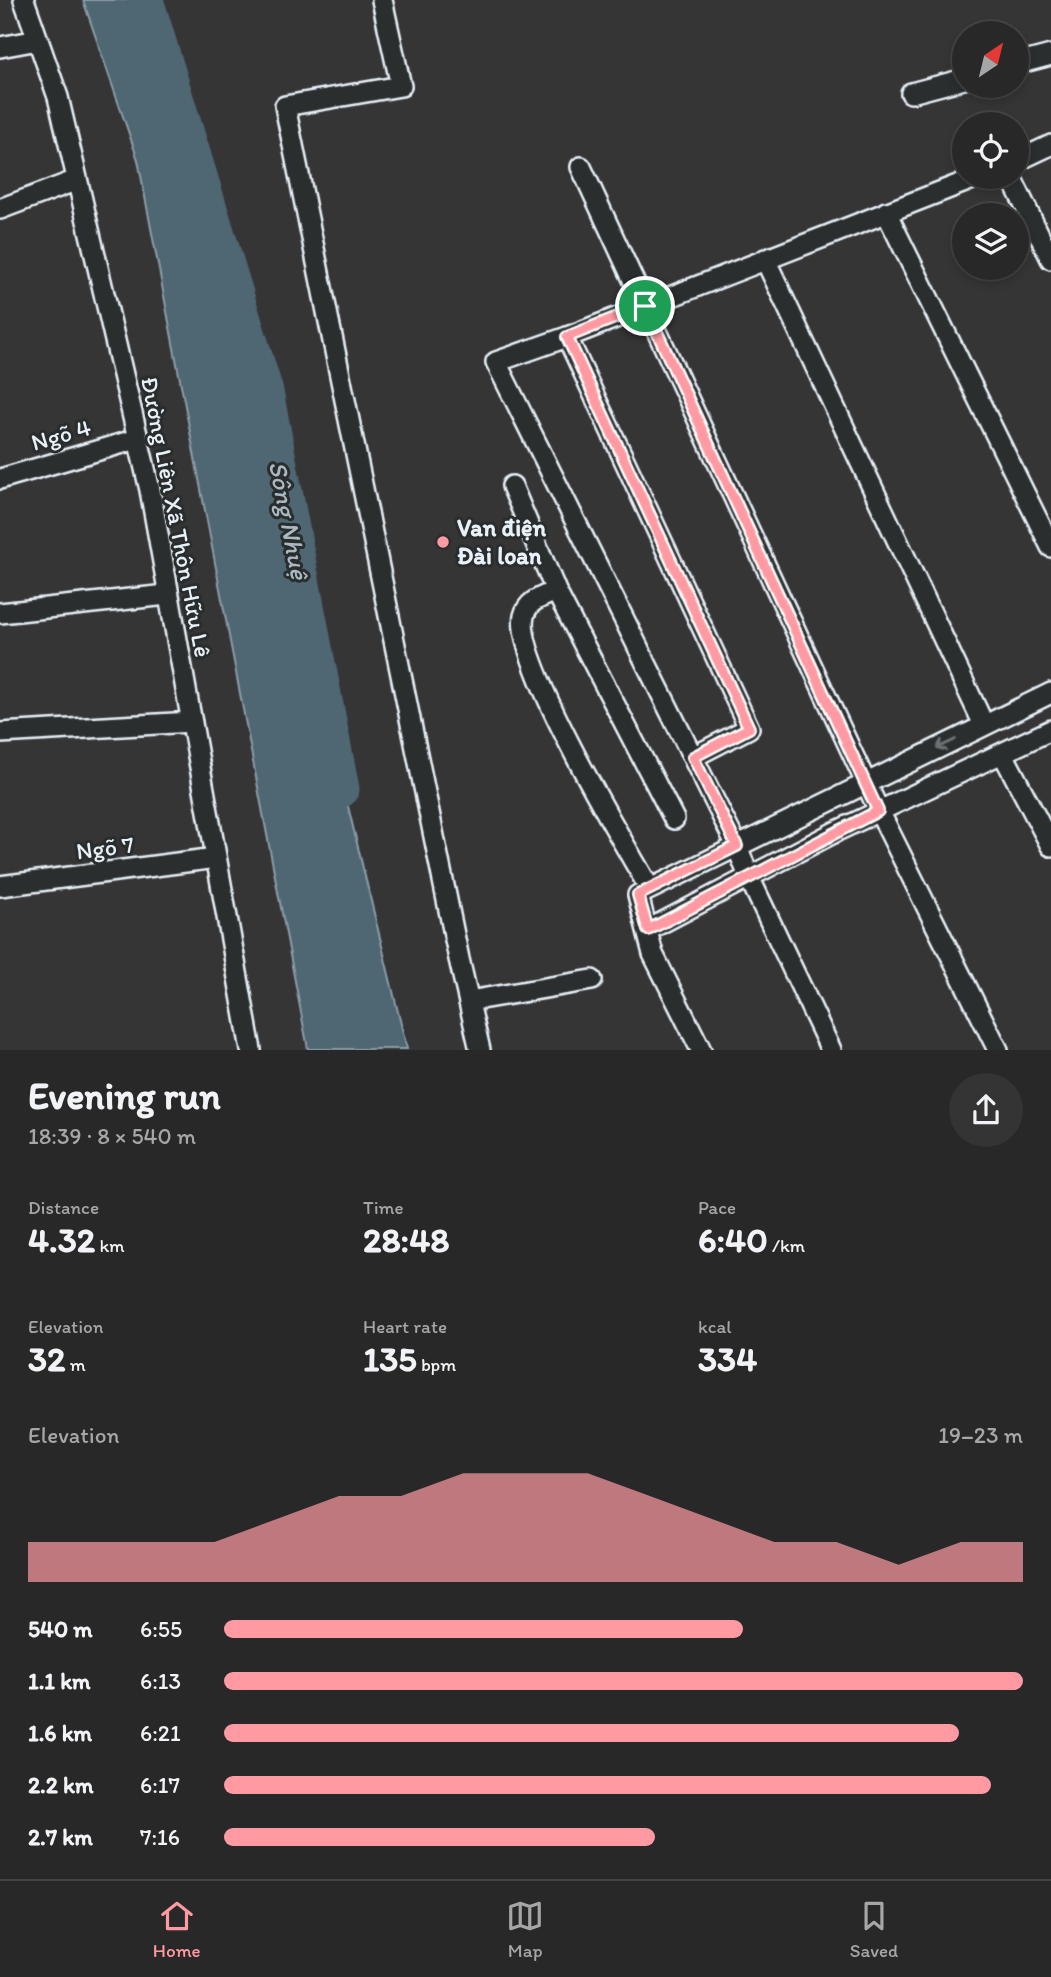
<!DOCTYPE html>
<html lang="en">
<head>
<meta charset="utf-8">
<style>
	:root { --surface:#282828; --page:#343434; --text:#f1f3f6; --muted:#a5a6a8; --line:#444445; --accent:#ff9aa2 }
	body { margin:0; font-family:Itim,sans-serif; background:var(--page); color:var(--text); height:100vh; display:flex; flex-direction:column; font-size:26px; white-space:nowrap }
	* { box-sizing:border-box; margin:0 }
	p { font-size:23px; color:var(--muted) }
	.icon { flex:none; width:38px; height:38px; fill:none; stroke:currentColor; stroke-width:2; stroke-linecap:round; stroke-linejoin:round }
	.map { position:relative; height:1050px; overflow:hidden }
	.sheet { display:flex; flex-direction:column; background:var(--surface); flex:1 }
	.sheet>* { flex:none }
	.needle { width:46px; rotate:35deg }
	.buttons { position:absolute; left:952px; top:21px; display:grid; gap:14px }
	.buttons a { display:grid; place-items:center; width:77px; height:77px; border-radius:50%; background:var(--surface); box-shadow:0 4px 10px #0003,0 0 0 2px var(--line); font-size:35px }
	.pin { position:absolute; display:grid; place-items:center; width:60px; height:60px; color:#fff; margin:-30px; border:4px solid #fff; border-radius:50%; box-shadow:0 2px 7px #0007 }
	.round { display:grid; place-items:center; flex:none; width:74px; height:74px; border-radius:37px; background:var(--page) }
	.head { display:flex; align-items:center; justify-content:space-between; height:119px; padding:0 28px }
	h1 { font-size:38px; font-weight:700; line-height:52px }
	.figures { display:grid; grid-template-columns:repeat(3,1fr); gap:10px; height:119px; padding:7px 28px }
	.figures div { display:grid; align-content:center }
	.figures b { font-size:35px; font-weight:700 }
	.figures small { font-size:19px; font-weight:400 }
	.figures p { font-size:19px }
	.chart { height:196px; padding:14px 28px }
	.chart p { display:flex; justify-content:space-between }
	.chart svg { width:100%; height:126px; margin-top:7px; fill:var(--accent); opacity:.7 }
	ul { padding:0 28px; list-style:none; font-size:23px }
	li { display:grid; grid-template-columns:112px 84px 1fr; align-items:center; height:52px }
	li i { height:18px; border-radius:9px; background:var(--accent) }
	.dock { display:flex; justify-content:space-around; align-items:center; height:98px; border-top:2px solid var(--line); background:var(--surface); font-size:19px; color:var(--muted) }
	.dock a { display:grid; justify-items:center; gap:4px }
	.dock .on { color:var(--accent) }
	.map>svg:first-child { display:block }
	.water { fill:#4f6673; stroke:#8c9ea8; stroke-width:2 }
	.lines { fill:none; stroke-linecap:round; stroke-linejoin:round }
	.river { stroke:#4f6673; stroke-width:37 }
	.minor-casing { stroke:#e8f1f8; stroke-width:24 }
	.minor { stroke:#2a2d2e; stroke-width:19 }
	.oneway { stroke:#6c7275 }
	.route-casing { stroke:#fff; stroke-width:14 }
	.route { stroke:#ff9aa2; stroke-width:9 }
	.poi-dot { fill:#ff9aa2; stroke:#2a2d2e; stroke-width:2.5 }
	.labels { text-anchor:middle; stroke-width:6; stroke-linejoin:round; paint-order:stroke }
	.street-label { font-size:24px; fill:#e8f1f8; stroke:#2a2d2e }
	.poi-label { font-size:24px; font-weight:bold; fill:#e8f1f8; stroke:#2a2d2e; text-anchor:start }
	.water-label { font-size:26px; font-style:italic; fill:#abb9c3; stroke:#2a2d2e }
</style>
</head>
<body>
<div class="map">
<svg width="1051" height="1050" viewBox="0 0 1051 1050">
	<rect width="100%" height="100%" fill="#363536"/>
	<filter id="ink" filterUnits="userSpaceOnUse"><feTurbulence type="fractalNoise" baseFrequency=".0143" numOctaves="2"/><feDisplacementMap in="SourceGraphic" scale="14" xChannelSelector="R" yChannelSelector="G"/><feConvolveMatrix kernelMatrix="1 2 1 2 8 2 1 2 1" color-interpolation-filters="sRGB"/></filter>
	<g filter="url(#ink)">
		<path class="water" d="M83,0H152L407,1049H308L138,160Z"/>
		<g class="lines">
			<path class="river" d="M145,0L265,392L341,789"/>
			<g class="minor-casing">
				<path id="minor" d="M24,0L58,97L150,490L251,1050
					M382,0L401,86L285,106L459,959L480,1050
					M0,47L38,40
					M1017,64L1051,55
					M911,93L964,79
					M1017,161L1051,145
					M581,167L879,811L998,1050
					M1011,177L1051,259
					M0,209L77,180
					M886,212L1051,547
					M765,259L984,725
					M567,337L749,728L693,757
					M0,479L137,439
					M512,486L556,591
					M0,613L167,595
					M0,733L192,722
					M1003,754L1051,846
					M0,886L216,858
					M650,889C624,844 514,659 524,616C528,600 542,597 556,591L674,819
					M648,930L837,831L1051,730
					M469,1001L592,980
					M701,1050L653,954L638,895L1051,693
					M831,1050L749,877L737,846L496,362L567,337L978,177"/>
			</g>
			<use href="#minor" class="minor"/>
		</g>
		<defs><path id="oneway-shaft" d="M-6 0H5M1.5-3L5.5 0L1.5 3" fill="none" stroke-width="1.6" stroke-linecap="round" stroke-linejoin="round" transform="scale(1.75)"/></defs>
		<use class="oneway" href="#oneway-shaft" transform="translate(946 744) rotate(154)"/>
	</g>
	<g class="lines" filter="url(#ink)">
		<g class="route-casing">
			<path id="route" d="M645,306L878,811L648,930L638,895L737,846L693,757L749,728L567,337Z"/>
		</g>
		<use href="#route" class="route"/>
	</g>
	<circle class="poi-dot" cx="443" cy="542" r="7"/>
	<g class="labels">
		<g class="street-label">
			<text transform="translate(61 435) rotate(-16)" y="8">Ngõ 4</text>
			<text transform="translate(176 517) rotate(79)" y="8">Đường Liên Xã Thôn Hữu Lê</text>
			<text transform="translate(105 848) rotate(-7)" y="8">Ngõ 7</text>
		</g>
		<g class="poi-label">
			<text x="457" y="536">Van điện<tspan x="457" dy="28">Đài loan</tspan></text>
		</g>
		<g class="water-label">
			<text transform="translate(289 520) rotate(79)" y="9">Sông Nhuệ</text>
		</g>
	</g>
</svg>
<div class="buttons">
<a><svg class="needle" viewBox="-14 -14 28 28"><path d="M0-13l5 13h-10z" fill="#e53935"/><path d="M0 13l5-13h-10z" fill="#a5a6a8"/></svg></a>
<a><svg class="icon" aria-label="locate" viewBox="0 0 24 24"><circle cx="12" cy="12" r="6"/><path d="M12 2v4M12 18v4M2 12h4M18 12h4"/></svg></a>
<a><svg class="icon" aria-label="layers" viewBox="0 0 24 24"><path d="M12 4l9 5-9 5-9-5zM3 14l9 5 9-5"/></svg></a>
</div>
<div class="pin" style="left:645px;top:306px;background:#1e9e55"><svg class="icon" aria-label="arrive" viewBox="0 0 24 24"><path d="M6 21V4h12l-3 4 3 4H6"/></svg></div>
</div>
<section class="sheet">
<div class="head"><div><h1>Evening run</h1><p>18:39 · 8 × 540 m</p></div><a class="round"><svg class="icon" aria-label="share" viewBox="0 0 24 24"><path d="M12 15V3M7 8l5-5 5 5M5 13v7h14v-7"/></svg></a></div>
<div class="figures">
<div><p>Distance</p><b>4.32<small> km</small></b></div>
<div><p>Time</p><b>28:48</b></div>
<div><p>Pace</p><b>6:40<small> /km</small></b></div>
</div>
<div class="figures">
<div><p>Elevation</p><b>32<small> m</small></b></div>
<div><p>Heart rate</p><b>135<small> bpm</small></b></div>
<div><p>kcal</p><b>334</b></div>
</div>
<div class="chart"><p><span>Elevation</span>19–23 m</p>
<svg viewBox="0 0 160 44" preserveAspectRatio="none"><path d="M0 44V30L10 30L20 30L30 30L40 22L50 14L60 14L70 6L80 6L90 6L100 14L110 22L120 30L130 30L140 38L150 30L160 30V44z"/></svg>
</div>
<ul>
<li><b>540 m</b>6:55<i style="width:65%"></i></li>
<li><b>1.1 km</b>6:13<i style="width:100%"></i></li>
<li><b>1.6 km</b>6:21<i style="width:92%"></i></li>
<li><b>2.2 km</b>6:17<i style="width:96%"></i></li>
<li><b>2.7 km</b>7:16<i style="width:54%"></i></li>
</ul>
</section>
<nav class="dock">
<a class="on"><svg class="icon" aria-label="home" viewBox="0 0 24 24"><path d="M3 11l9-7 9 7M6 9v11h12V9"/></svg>Home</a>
<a><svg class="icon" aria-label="map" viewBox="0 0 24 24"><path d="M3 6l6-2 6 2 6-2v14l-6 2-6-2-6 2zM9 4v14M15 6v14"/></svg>Map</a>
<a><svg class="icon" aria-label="saved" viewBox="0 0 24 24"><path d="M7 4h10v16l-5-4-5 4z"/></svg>Saved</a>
</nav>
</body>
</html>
